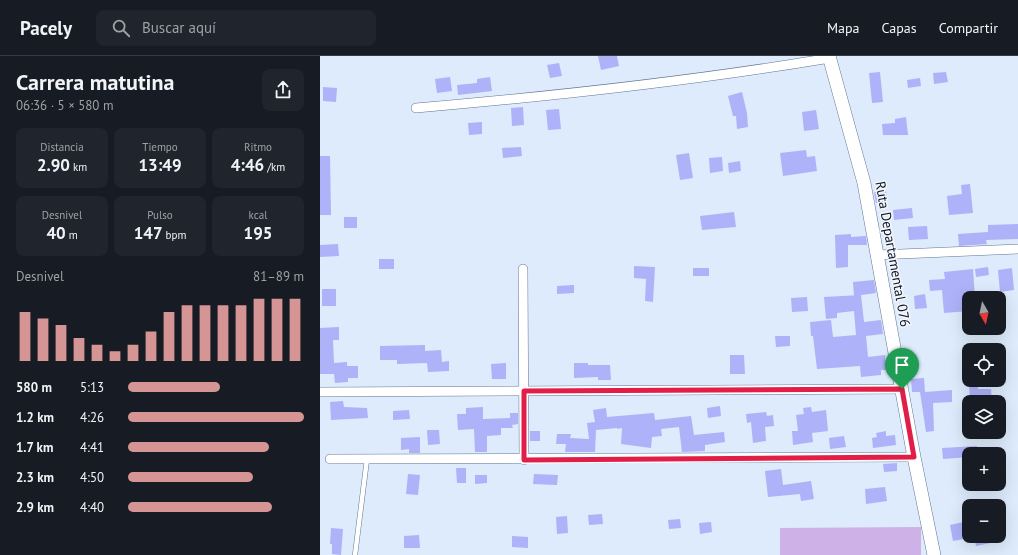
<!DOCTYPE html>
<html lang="es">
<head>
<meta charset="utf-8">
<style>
	:root { --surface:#171b24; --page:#20242c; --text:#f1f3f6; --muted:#9ea1a6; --line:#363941; --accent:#d59595 }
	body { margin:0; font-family:"PT Sans",sans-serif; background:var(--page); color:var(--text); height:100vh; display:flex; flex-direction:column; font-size:15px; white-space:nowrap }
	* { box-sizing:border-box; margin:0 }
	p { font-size:13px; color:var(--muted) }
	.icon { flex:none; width:22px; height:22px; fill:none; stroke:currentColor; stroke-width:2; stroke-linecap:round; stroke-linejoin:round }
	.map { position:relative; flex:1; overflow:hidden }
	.drawer { display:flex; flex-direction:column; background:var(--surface); width:320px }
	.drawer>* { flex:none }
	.needle { width:26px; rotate:171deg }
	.buttons { position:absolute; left:642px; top:235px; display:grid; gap:8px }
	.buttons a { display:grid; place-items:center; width:44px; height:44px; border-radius:8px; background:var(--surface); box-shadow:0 4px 16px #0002; font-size:20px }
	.pin { position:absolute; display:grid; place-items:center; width:34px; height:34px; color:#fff; margin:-41px -17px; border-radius:50% 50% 50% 0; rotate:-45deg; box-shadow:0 0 4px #0007 }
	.pin .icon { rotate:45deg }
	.round { display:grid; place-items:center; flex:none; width:42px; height:42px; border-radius:8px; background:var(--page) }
	.headline { display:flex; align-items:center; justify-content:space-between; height:68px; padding:0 16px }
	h1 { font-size:22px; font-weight:700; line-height:30px }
	.metrics { display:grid; grid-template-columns:repeat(3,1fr); gap:6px; height:68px; padding:4px 16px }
	.metrics div { display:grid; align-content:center; border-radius:8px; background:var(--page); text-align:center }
	.metrics b { font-size:17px; font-weight:700 }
	.metrics small { font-size:11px; font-weight:400 }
	.metrics p { font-size:11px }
	.chart { height:112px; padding:8px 16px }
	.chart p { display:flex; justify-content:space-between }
	.chart svg { width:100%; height:72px; margin-top:4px; stroke:var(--accent); stroke-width:6 }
	ul { padding:0 16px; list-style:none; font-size:13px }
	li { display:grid; grid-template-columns:64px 48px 1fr; align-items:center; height:30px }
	li i { height:10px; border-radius:5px; background:var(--accent) }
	header { display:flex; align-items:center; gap:24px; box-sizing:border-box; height:56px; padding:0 20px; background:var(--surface); border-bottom:1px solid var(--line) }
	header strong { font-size:19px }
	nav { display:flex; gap:22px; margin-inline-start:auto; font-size:14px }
	.search { width:280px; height:36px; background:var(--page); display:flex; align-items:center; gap:10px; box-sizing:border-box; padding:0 14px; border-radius:8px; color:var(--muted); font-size:15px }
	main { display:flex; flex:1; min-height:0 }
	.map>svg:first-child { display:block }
	.green { fill:#cdb1e7 }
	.building { fill:#aeb2f9 }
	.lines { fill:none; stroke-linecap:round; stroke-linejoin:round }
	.lane-casing { stroke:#61768f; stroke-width:5.5 }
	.street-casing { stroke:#61768f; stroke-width:10 }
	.secondary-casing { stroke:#61768f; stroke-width:14 }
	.lane { stroke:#fff; stroke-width:4.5 }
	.street { stroke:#fff; stroke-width:9 }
	.secondary { stroke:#fff; stroke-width:13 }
	.route-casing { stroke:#fff; stroke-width:8 }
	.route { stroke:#e11d48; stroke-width:5 }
	.labels { text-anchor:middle; stroke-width:3; stroke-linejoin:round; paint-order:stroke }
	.street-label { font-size:14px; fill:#0e1620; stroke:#f3f7fd }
</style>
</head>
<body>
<header>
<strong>Pacely</strong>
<div class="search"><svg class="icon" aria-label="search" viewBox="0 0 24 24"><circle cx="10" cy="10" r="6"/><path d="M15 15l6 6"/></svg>Buscar aquí</div>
<nav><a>Mapa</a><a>Capas</a><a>Compartir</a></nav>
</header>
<main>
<section class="drawer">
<div class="headline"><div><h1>Carrera matutina</h1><p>06:36 · 5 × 580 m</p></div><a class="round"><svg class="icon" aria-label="share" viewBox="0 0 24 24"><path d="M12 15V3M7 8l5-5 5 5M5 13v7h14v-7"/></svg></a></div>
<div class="metrics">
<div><p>Distancia</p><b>2.90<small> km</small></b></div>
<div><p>Tiempo</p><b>13:49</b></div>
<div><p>Ritmo</p><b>4:46<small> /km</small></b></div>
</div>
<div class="metrics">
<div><p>Desnivel</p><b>40<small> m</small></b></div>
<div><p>Pulso</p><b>147<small> bpm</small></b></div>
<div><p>kcal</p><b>195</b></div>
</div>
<div class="chart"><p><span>Desnivel</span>81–89 m</p>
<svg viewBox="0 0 160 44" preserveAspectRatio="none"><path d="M5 44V14M15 44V18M25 44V22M35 44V30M45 44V34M55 44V38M65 44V34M75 44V26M85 44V14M95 44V10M105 44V10M115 44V10M125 44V10M135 44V6M145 44V6M155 44V6"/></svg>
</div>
<ul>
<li><b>580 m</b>5:13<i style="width:52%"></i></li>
<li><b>1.2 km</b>4:26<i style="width:100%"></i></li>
<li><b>1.7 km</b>4:41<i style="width:80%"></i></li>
<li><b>2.3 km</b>4:50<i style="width:71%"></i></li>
<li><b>2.9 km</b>4:40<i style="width:82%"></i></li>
</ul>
</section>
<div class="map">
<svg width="698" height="499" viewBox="0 0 698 499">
	<rect width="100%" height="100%" fill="#ddebfc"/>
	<path class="green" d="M601,471V499H460V472Z"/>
	<path class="building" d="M278,0H297L299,10L281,14Z
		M239,7L242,20L230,22L227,9Z
		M560,16L563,46L552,47L549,17Z
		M626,16L628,26L614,28L613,17Z
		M130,21L132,35L117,37L115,23Z
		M170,21L172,35L138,39L137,29L157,27V23Z
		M600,22L601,30L588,32L587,24Z
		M3,31L17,32L16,46L3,45Z
		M422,36L427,57L428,71L417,73L416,60H413L408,40Z
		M203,51L204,69L192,70L191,52Z
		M239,53L241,73L228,74L226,54Z
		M496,54L499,73L484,75L482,56Z
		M586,61L588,79H563L562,68L575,67V63Z
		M162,66V78L149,79L148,67Z
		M201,91L202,100L183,102L182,92Z
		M486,94L487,101L495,100L497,115L463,120L460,97Z
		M369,97L373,122L360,124L356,99Z
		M0,100H10L11,159H0Z
		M402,101L403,115L390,117L389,102Z
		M420,105L421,115L409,117L408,107Z
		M650,128L653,157L629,159L627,140L642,138L641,129Z
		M566,135L567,146L556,147L554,136Z
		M592,152L593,162L574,164L573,154Z
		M414,156L416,171L382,174L380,160Z
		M24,161H37V172H24Z
		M698,168V183L666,184L667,188L639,190L638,178L668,176V169Z
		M607,170L608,183L589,184L588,171Z
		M531,178V181L546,180L547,189H528V211L516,212L515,179Z
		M18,188L19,200L0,201V189Z
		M59,203H74V213H59Z
		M314,210L335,211L333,246L325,245L326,223L314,222Z
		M668,211L669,219L656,221L655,213Z
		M373,212H389V220H373Z
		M692,212L694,234L680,236L678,214Z
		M653,213L655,242H649V255L624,257L622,234L610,235L609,224L625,223L624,216Z
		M554,224L556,237L534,240L533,226Z
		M254,229V237L237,238V230Z
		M2,233H16V250H2Z
		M605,238L607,252L595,253L594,240Z
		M541,239L544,266L561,264L562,270L563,278L546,280L548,301L565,299L566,314H561V319L541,321L540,310L497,313L493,280H491L490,266L511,264L513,281L536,279L534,255L517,257V262L506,263L504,241Z
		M487,241L488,255L472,256L471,242Z
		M19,271V284H13L14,307L27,306V310H38V322H28V326L15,327L14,318H0V272Z
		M455,280H470V290L456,291Z
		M105,289V295L121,294L122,306L129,305V315L108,316L107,307L77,308V304H60V290Z
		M410,299H424L425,318H410Z
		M186,307V323H172L171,308Z
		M254,307H268V309H290L291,324H278V321L254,322Z
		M604,322L605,336L632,334V346L613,347L614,375L606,376L600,336H604H592L591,323Z
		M649,329H658V333H671L672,346H650Z
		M23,345L24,351L47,352L48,362L11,364L10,346Z
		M400,350L401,360L388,362L387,352Z
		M163,351V363L190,362V357H198V368L192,369L193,372H181V379L167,380V396H155L154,373L138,374L137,358H146V352Z
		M491,351L492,356L506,354L508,375L492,377L493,386L473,389L472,375H478L476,359L484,358L483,352Z
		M286,352L287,361L334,357L335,364L371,360L374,379L404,376L405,386L385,389V395L362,396L359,371L341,373L342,380L332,381L331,392L301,388L302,372L297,373V372L276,374L275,396H245L246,388H236L237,378H251L250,382L269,383L267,367L275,366L273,354Z
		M89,354L90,363L73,364V355Z
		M446,356L447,360L453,359L454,370L445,371L446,385L433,387L431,366L427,367L426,358Z
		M107,374H119L120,388L108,389Z
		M210,375H220V385H210Z
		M566,375V380L575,379L576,389L553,392L552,382L557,381L556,377Z
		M524,380L526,391L510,393L509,382Z
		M100,381V397H89V393L81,394V382Z
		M657,390L658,398H649V401L623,403L622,392Z
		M577,407V415L564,416L563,408Z
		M136,412H146V427H137Z
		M461,413L463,429L491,425L494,443L481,445L480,438L448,441L445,415Z
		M88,418L100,419L98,439L86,438Z
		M214,418L238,419L237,429L213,428Z
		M155,419H167V427L155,428Z
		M565,431L567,445L546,448L545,433Z
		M282,458L283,468L269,469L268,459Z
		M247,460L248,477L237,478L236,461Z
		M360,463L361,472L349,473L348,464Z
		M648,465L649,482L633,485L630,469Z
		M391,466L392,476L380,478L379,467Z
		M11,472L23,473L21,499L12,498V488H10Z
		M99,479L100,492H84V480Z
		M192,480L208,481V492L192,491Z
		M654,480H684L685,484L656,490Z"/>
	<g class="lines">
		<g class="lane-casing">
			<path id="lane" d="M35,499L47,403"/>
		</g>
		<g class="street-casing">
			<path id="street" d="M96,52C235,40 373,25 510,2
				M557,199L698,193
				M203,213L204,404
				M0,336L582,333
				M10,403L594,401"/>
		</g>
		<g class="secondary-casing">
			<path id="secondary" d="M509,0L544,127L594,401L614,499"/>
		</g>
		<use href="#lane" class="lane"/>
		<use href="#street" class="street"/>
		<use href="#secondary" class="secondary"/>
	</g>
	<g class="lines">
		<g class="route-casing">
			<path id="route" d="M582,333L594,401L204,404V335Z"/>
		</g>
		<use href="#route" class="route"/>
	</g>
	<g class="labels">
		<g class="street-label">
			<text transform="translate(573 198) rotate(80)" y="5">Ruta Departamental 076</text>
		</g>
	</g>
</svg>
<div class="buttons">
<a><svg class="needle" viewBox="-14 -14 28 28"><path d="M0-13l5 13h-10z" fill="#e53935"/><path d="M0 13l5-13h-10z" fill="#9ea1a6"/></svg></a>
<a><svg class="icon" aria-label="locate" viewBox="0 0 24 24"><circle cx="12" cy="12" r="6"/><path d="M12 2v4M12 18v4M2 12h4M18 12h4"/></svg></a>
<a><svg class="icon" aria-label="layers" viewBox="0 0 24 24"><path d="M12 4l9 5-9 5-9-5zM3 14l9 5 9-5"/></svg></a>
<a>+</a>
<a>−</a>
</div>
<div class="pin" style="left:582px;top:333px;background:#1e9e55"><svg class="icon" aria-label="arrive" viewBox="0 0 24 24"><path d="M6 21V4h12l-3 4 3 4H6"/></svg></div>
</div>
</main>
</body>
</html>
